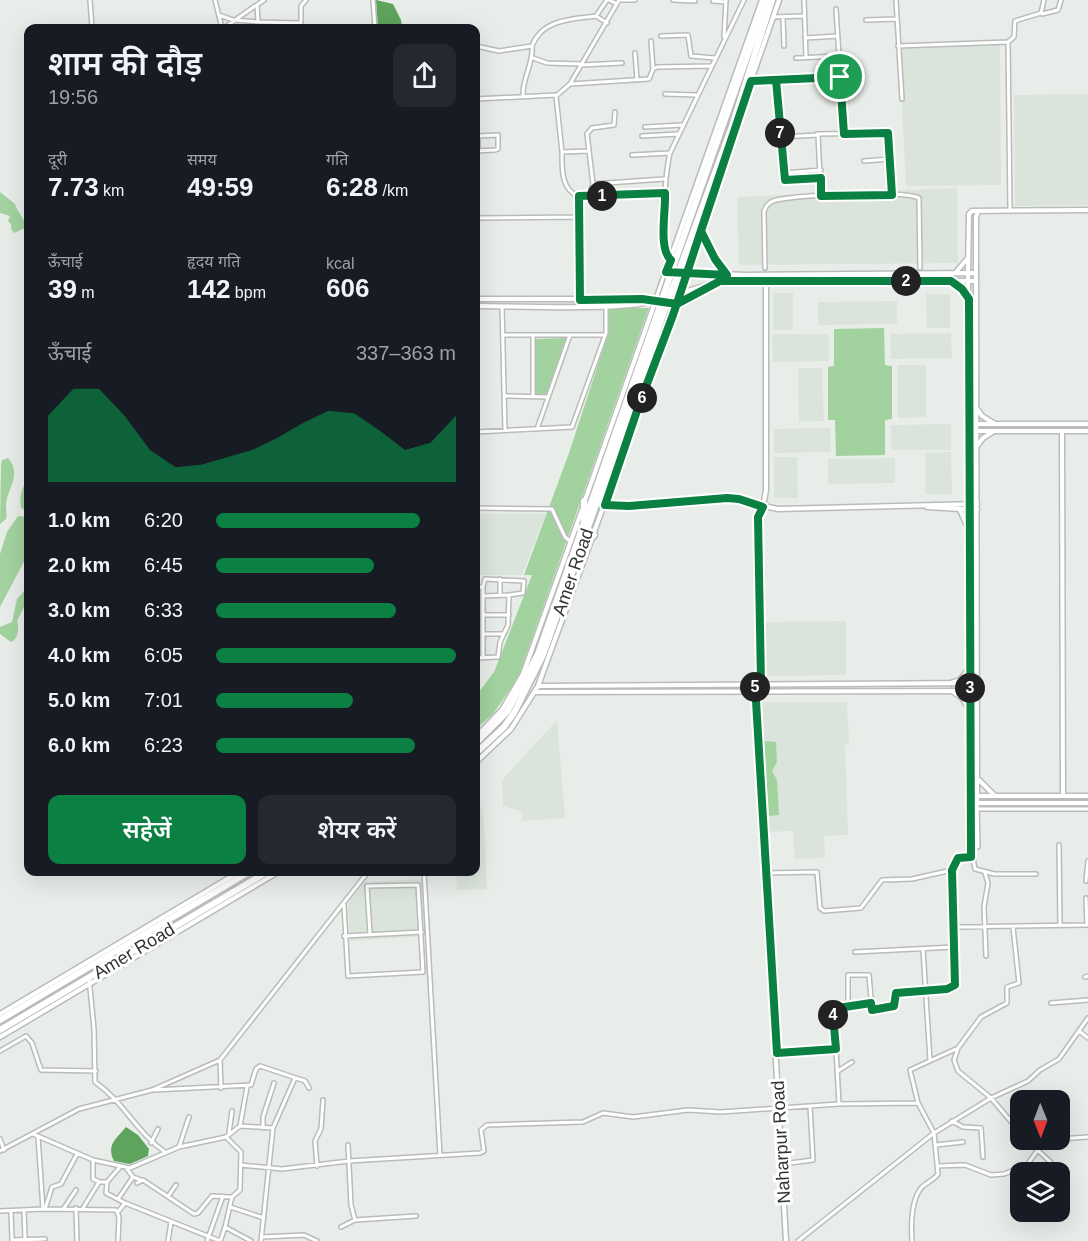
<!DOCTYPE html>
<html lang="hi">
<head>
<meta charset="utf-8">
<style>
	:root { --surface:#171b24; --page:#242831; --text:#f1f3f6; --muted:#9ea1a6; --accent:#0b8043 }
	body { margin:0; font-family:Arial,"Noto Sans Devanagari",sans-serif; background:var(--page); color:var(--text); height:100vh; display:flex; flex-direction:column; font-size:22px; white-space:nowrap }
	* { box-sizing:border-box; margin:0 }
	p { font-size:20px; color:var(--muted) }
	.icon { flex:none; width:33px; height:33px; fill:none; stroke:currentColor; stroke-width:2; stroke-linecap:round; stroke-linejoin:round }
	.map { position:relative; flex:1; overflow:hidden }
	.sheet { position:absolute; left:24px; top:24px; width:456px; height:852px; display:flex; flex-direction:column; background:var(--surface); border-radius:12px; box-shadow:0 6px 24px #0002 }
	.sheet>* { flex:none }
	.needle { width:39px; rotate:179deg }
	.buttons { position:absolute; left:1010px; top:1090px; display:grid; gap:12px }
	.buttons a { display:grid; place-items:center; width:60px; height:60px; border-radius:12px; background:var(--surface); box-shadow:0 6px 24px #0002; font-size:30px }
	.pin { position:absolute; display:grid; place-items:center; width:51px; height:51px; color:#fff; margin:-26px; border:3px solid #fff; border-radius:50%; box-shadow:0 2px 6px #0007 }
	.km { position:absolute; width:30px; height:30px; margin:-15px; border-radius:50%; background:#222; color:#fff; font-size:16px; line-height:30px; text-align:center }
	.round { display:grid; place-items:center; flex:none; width:63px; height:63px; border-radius:12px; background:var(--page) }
	.head { display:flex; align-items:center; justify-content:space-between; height:102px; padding:0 24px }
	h1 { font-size:33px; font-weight:600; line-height:45px }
	.figures { display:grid; grid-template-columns:repeat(3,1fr); gap:9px; height:102px; padding:6px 24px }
	.figures div { display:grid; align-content:center }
	.figures b { font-size:26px; font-weight:600 }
	.figures small { font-size:16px; font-weight:400 }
	.figures p { font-size:16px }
	.chart { height:168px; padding:12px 24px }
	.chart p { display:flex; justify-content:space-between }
	.chart svg { width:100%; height:108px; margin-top:6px; fill:var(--accent); opacity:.7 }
	.primary-button { display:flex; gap:12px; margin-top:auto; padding:12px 24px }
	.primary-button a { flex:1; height:69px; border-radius:12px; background:var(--accent); color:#fff; font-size:24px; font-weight:600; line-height:69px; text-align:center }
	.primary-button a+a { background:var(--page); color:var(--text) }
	ul { padding:0 24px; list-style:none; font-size:20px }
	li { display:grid; grid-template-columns:96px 72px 1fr; align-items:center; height:45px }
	li i { height:15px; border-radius:8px; background:var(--accent) }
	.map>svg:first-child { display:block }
	.built { fill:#dbe4da }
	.green { fill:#a2d39f }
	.water { fill:#5ea45c }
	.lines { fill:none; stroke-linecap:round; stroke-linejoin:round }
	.minor-casing { stroke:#b9bcb9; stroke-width:6 }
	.tertiary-casing { stroke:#b9bcb9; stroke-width:7 }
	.secondary-casing { stroke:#b9bcb9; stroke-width:7 }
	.trunk-casing { stroke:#b9bcb9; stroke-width:9 }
	.minor { stroke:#fff; stroke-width:3 }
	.tertiary { stroke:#fff; stroke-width:4 }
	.secondary { stroke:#fff; stroke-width:4 }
	.trunk { stroke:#fff; stroke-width:6 }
	.trunk-bridge-casing { stroke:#b9bcb9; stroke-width:9; stroke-linecap:butt }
	.trunk-bridge { stroke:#fff; stroke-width:6 }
	.route-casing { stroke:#fff; stroke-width:12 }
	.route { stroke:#0b8043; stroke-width:8 }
	.labels { text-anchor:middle; stroke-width:6; stroke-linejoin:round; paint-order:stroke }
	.street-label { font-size:18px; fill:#333432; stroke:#fff }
</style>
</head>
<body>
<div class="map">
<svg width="1088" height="1241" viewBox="0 0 1088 1241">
	<rect width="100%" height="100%" fill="#e9ede9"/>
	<path class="built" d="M1000,44L1001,185L906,186L899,49Z
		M1088,94V205L1015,206L1014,95Z
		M957,188L958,263L739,265L737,197Z
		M773,293H793V330H773Z
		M926,294H950V328H927Z
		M897,301V324L818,325V302Z
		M951,333L952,358L891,359L890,334Z
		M772,334H829V361L773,362Z
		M897,365H926V417L898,418Z
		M798,368H822L824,421L799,422Z
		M951,424V450H891V425Z
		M830,428L831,452L774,453V429Z
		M951,452L952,494H926L925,453Z
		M774,457H797L798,498H774Z
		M895,458V483L828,484V459Z
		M477,514H546L522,575H479Z
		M846,621V675L763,676V622Z
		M760,702H847L849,745H845L848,835L824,836L825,858L795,859L793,831L767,832Z
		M557,720L565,818L522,821L521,811L503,806L502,780Z
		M483,806L487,889L457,890L456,872H476V811Z
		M422,879L426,936L350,941L348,904L364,882Z"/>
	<path class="green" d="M0,192L15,204C17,212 26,219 25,228L14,233L11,229V224L8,221L10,216L0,213Z
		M609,308H649L518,678L493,714L476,729V696L494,672L532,575H524L569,453L608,334Z
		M884,328L885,365L892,366V419L885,420V455L836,456L835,420H828V367L834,366V329Z
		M566,338L547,395L534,394L535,339Z
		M8,458C22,474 8,487 6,504C6,509 7,514 6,519L0,524L1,465L2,460Z
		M28,472V512L21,508C18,492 26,485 28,472Z
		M18,516L28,517V554L0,607V554L7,532Z
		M25,590H28V599L17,621C19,628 19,638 11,642L0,634V627L12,622L17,599Z
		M763,741L776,742L777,762L772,771L777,780L779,815L769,816Z"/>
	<path class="water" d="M376,0L393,4L401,20L402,28H378Z
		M126,1127L138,1135L149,1149L148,1156L130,1164L114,1161C106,1145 116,1139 126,1127Z"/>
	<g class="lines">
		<g class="minor-casing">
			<path id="minor" d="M90,0L92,28
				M215,0L222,28
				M264,0L257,5L258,22L299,23
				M373,0L375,28
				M609,0L617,4
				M619,0H635
				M673,0L695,1
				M804,0L806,57
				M896,0L902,99
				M713,1L726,2
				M836,9L844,134
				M1042,14L1058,10L1061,0
				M219,15L233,20L258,22
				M596,16L607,23
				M773,17L804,16
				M783,17L784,46
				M866,20L897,19
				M224,28L255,6
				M301,28V6L306,0
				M661,36L688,35L691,56L715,58
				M724,37L726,0
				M805,38L838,36
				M651,41L653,69
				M1008,42L1014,37L1015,21L1041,13L1044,0
				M476,46L499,51L532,46C542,19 572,19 596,16L607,0
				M898,46L1008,42L1010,210
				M635,53L637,80
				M533,58L547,63L583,64
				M796,58L839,56
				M582,65L622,63
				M776,80L784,179L821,178
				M751,81L840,77
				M570,84L649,79L653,69L657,67L711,66
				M665,94L696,95
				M523,96C522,78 534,63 532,46
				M476,99L556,95
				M615,112L614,125L592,128L587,134L593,184L664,179
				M645,127L682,125
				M817,134L888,133L892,195
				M642,136L678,134
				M780,137L818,135L821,197
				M476,151L495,150L498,149V135L478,136V151
				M589,151L562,152L556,96L570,84L619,0
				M562,153C562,170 561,189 579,197L580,300
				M632,155L670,153
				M864,161L890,159
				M784,173L821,170
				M593,184L589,196L664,193
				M476,218L579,217
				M670,260C658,250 666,170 670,153L744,0
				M765,268L764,211C766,206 768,203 773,201C792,195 902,190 919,198L920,268
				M502,306L505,430
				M504,335H604
				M505,396L548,397
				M533,397V335
				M537,429L570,335
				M476,432L572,427L606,333V306
				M476,508L552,509L565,537L571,542
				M500,579V595
				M476,587H483L485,579L524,581L523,593L509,595L508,625L500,642L498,657L476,658
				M483,588V658
				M483,596L509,595
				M483,615H509
				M483,634H504
				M970,803L971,847L975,869L994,874H1036
				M977,809H1088
				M1059,845L1060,925
				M971,847H978L977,803
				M424,872L440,1155
				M766,873L817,872L820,908L824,911L861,908L882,880L912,879L952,870
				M985,873L988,883L984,907L986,956
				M1086,881L1088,861
				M1086,898L1087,925
				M344,905L348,976L423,972L418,885L367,886L370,934
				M954,927L1088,925
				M344,936L422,932
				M923,949L930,1060
				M855,952L954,947
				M1085,977L1088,976
				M89,978L94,1029L95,1082C123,1101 137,1133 165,1152
				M1051,1003L1088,1000
				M848,1006V975H869L872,1010L893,1008L896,993L947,989L955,985L952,870L958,858L971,857
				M1079,1031L1088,1038
				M958,1048L954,1060L958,1071L991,1098L1020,1132
				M0,1051L26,1036L32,1043L41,1070L96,1071
				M777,1053L836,1049
				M220,1060L221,1088
				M838,1071L852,1062
				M154,1090L251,1085L256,1069L260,1066L305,1081L309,1088
				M839,1104L834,1012L838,1008L871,1003
				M952,1121L963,1127L981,1128L983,1157
				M240,1126L247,1087
				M263,1128V1117L274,1083
				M229,1133L232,1111
				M33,1134L93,1160L130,1168L179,1147L226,1137L240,1126L273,1128L295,1078
				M38,1137L43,1209L116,1210L119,1217L118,1241
				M226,1137L241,1152L240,1190L232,1197
				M0,1139L4,1150
				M1059,1139L1088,1137
				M1027,1140L1064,1175
				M151,1143L158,1129
				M936,1145L963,1142
				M179,1147L189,1117
				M0,1151L79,1109L152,1090L220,1060L368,872
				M93,1160V1179L100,1182H107
				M782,1164L813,1160L810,1106
				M241,1165L282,1169L349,1161L480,1153L484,1151L481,1130L487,1125L583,1122L603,1113L633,1117L688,1110L721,1112L839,1104L918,1103
				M317,1166L315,1141L321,1129L323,1100
				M937,1166L965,1165L991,1175L1004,1174L1027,1165L1037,1151
				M120,1167L107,1182L106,1193L125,1203
				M127,1169L133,1177L141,1180
				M137,1183L143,1180L194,1214L198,1213L212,1196L232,1197L225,1227L251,1241
				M169,1195L176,1185
				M118,1199L133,1177
				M230,1207L264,1218
				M64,1208L76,1190
				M76,1208L77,1241
				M83,1208L99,1182
				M45,1209L52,1187L61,1184L77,1154
				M24,1210L25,1239
				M0,1211L43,1209
				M11,1211L12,1239
				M118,1212L125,1203L220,1241
				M355,1220L416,1216
				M341,1227L355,1220L351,1205L348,1145
				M262,1237L304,1235L317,1241
				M221,1239L225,1227
				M12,1240L45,1239
				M168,1241L171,1222
				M207,1241L223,1196
				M261,1241L273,1128
				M798,1241L934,1133L991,1098L1028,1081L1040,1070L1059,1059L1088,1018
				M912,1241C911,1225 911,1199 922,1187C927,1182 934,1180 938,1174L934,1133L918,1103L910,1070L958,1048L981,1017L1007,1003V987L1019,983L1013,927"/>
		</g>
		<g class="tertiary-casing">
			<path id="tertiary" d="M736,124L779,0
				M968,273L969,214L972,211L1088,210
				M976,273V217L978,211
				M476,299H642L657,302
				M476,306C504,306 632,311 650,301
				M969,424H1088
				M969,431H1088
				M1062,431L1063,796
				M584,503L762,0
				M605,505L629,506L727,498L778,509L977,504
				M927,507L977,510
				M761,683L757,517L763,507L766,490V282
				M755,684L786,1241
				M538,686L977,683
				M535,692L977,691
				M476,737L502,710L523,674L582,510
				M476,762L511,729L538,686L673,315L733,131
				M0,1014L239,872
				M0,1037L278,872"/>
		</g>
		<g class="secondary-casing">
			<path id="secondary" d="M701,231L726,274
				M666,272L747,275L976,273L977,803
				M956,272L968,258
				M968,273L970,803H1088
				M663,282L681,293L720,281H976
				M953,282L967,296
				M677,304L717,282
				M977,409L982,416L995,424
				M977,446L983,438L994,431
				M960,510L969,530
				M951,683L960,680L969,669
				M952,691L962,698L970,710
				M979,780L995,796
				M970,796H1088"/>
		</g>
		<g class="trunk-casing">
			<path id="trunk" d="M673,267L767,0
				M680,268L732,126L772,0
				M584,520V501
				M584,545L594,535
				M476,743L507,712L538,654L660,306
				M476,753L504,727L514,713L543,655L666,306
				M0,1020L249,872
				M0,1030L267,872"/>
		</g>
		<use href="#minor" class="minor"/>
		<use href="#tertiary" class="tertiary"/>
		<use href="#secondary" class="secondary"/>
		<use href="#trunk" class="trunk"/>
		<g class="trunk-bridge-casing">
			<path id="trunk-bridge" d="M660,306L673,267
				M666,306L680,268"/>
		</g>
		<use href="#trunk-bridge" class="trunk-bridge"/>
	</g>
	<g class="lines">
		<g class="route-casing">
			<path id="route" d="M840,77L751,81L705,218L687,273L666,272L671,260C658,249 666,211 665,193L579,196L580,300L642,299L677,304L720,281H951L962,289L969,299L971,857L958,858L952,870L955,985L947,989L896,993L894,1006L872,1010L871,1003L838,1008L833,1015L836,1049L777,1053L755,684L761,683L758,517L763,507L739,499L727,498L629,506L605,505L639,405L673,315L687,273L727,275L715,259L701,231L751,81L776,80L785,180L821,178V196L892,195L888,133L844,134L840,77"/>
		</g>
		<use href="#route" class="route"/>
	</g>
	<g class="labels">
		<g class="street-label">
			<text transform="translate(573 572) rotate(-71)" y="6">Amer Road</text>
			<text transform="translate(134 951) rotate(-31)" y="6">Amer Road</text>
			<text transform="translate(781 1142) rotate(-93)" y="6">Naharpur Road</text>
		</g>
	</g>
</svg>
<div class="buttons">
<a><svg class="needle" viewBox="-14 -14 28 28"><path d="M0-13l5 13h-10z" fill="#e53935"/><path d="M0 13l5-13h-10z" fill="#9ea1a6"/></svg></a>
<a><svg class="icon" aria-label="layers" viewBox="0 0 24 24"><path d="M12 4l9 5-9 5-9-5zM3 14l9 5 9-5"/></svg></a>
</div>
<div class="pin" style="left:840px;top:77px;background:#1e9e55"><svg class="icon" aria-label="arrive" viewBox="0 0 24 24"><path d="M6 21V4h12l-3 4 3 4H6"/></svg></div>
<b class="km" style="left:602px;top:196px">1</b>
<b class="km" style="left:906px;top:281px">2</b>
<b class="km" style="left:970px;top:688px">3</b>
<b class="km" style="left:833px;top:1015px">4</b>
<b class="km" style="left:755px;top:687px">5</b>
<b class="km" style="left:642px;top:398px">6</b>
<b class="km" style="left:780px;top:133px">7</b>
<section class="sheet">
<div class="head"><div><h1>शाम की दौड़</h1><p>19:56</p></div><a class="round"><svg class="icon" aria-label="share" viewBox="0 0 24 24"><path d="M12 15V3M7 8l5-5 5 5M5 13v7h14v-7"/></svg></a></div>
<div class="figures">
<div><p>दूरी</p><b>7.73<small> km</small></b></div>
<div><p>समय</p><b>49:59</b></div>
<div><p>गति</p><b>6:28<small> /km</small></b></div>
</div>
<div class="figures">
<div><p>ऊँचाई</p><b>39<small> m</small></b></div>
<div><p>हृदय गति</p><b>142<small> bpm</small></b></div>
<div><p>kcal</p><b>606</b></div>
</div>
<div class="chart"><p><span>ऊँचाई</span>337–363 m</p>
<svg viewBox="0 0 160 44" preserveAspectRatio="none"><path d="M0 44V17L10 6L20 6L30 17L40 31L50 38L60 37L70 34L80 31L90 26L100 20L110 15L120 16L130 23L140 31L150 28L160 17V44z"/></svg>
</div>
<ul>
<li><b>1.0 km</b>6:20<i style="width:85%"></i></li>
<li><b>2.0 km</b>6:45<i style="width:66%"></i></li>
<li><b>3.0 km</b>6:33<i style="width:75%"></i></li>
<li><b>4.0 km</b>6:05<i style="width:100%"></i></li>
<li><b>5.0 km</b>7:01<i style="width:57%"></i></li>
<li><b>6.0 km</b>6:23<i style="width:83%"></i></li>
</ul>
<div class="primary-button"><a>सहेजें</a><a>शेयर करें</a></div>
</section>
</div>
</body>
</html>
